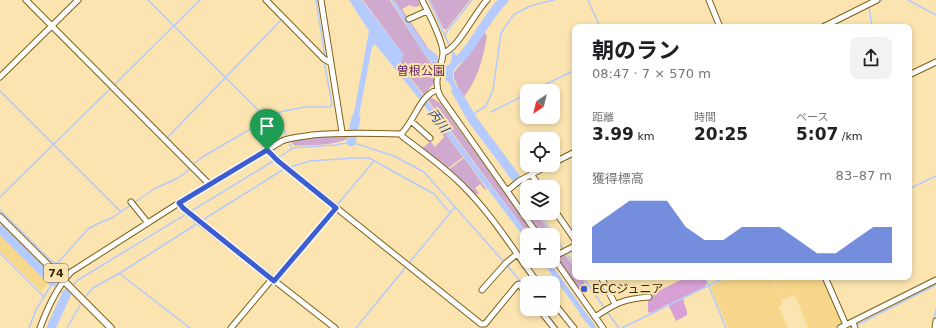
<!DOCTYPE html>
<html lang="ja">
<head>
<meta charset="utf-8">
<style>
	:root { --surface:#fff; --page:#f2f2f2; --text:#202124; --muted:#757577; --accent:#3c5ed0 }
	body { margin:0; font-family:"DejaVu Sans","Noto Sans JP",sans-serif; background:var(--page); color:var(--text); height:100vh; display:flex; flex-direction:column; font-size:15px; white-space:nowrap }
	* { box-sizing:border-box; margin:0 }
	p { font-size:13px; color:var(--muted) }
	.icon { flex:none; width:22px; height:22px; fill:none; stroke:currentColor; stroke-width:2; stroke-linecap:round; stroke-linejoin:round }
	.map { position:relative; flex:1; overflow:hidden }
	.side { position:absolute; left:572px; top:24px; width:340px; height:256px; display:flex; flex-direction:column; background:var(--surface); border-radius:8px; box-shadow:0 2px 6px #0003 }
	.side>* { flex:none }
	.needle { width:26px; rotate:215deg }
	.buttons { position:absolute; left:520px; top:84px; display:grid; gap:8px }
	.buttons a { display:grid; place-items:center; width:40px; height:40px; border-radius:8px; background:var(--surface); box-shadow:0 2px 6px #0003; font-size:20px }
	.pin { position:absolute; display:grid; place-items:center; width:34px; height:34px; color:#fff; margin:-41px -17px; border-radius:50% 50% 50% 0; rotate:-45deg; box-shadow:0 0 4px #0007 }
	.pin .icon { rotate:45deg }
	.round { display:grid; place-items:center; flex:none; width:42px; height:42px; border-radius:8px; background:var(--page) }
	.overview { display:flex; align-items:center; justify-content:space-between; height:68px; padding:0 20px }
	h1 { font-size:22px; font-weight:700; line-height:30px }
	.metrics { display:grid; grid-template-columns:repeat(3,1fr); gap:6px; height:68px; padding:4px 20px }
	.metrics div { display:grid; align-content:center }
	.metrics b { font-size:17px; font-weight:700 }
	.metrics small { font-size:11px; font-weight:400 }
	.metrics p { font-size:11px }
	.chart { height:112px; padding:8px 20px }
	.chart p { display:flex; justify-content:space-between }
	.chart svg { width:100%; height:72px; margin-top:4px; fill:var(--accent); opacity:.7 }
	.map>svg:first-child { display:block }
	.built { fill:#f7d78b }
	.green { fill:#d0aace }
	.forest { fill:#d8a1d6 }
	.water { fill:#b5cafe }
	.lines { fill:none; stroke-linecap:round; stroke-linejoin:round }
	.stream { stroke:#b5cafe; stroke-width:1.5 }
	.river { stroke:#b5cafe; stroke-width:9 }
	.minor-casing { stroke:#7b611c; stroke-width:7 }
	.major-casing { stroke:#7b611c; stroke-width:8 }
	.minor { stroke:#fff; stroke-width:5 }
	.major { stroke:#fff; stroke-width:6 }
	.route-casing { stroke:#fff; stroke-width:8 }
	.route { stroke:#3c5ed0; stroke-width:5 }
	.poi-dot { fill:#3c5ed0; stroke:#fbe4af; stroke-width:1.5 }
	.labels { text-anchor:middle; stroke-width:4; stroke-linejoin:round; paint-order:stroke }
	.shield { fill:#fbe4af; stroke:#726340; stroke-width:1 }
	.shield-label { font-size:11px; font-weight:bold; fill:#372c10 }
	.park-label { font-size:12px; fill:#652565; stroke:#fbe4af }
	.poi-label { font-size:12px; fill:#372c10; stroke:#fbe4af; text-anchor:start }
	.water-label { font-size:13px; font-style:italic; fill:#334c96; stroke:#fbe4af }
</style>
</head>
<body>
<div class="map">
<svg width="936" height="328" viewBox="0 0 936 328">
	<rect width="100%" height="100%" fill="#fbe4af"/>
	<path class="built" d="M0,234L49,283L41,291L0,251Z
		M730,277H771L780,298L772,277H823L843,324L834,328H808L795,295L781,300L783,304L779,307L788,328H728L710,287Z"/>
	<path class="green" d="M363,0H390L421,49L432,64L435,61L438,63L435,82L424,95L400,65L403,54Z
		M394,0H418L420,6L414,7L410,5L402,9L428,48L432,51L425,46Z
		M430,0H470L446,30L443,28Z
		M484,32L487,36C483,58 478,80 463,98L454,78V72L469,55Z
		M429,96L440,103L535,235H529L427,99Z
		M442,129L463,157L447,169L422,149L430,141L435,147L444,137L440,131Z
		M339,135L349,137C340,146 308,145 295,146L290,141Z
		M464,158L487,190L484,189L480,184L475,188L479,193L476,195L466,185L448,170Z
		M537,213L552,235H540L529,218Z
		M564,253L575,269V277H581L585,283L578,288L557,258Z"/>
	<path class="forest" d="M687,277H704L707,284L704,287L684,297C682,303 688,309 687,315L676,321L668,304L651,313L648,312V299L652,297L654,293Z"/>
	<path class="water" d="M349,0H362L403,54L400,65L529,235H527V241L420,100L375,44L372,47L357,126L355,130L351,129L369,31Z
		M391,0H394L425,46L438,56L437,58L447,66C452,63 452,58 452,52L453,51L457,56L468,50L470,52L453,71V78L462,99L459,101L448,81H446L443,67L435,60L433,64L421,49Z
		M542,261H549L597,328H591L579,314L580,313Z"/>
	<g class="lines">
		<path class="stream" d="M148,0L267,119
			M316,0L325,57
			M429,0L449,45
			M588,0L600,27
			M908,0L936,15
			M877,3L882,0
			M869,7L872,27
			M829,27L863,10
			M444,35L472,0
			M27,54L53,28
			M113,86L200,0
			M0,91L121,212
			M532,91L575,70
			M491,112L527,94
			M277,114L292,149
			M470,116L486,106L493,90L501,33L512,17L515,14L530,6L554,0
			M164,136L210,181
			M167,138L282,19
			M253,155L272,144
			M278,158L293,148L335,145L351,142L394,156L424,172L504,262
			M192,165L204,156L280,112L304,107H330L332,104L324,61
			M290,167L310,161L354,158H369L434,194L450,213
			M519,184L527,196
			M909,189L936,176
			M0,197L111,88
			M337,205L374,161
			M0,210L51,261L57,263
			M539,213L564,250
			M201,221L284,169
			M0,253L44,297
			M566,253L575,266
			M56,265L88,229L99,223L112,218L154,189L178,178L186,172L190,168
			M507,265L527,290
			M120,274L190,328
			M49,277L52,273
			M583,277L605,309
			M705,277L726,328
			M74,284L78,280L275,160
			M61,291L66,295
			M86,296L93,288L120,273L198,223
			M542,309L558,328
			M607,312L619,328
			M934,320L936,309
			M29,328L36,310L53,282
			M67,328L80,305
			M356,328L455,207
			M622,328L726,277
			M851,328L936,285"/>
		<path class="river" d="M461,58C477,41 488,14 504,0
			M456,91L472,119L516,178
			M351,142L356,118
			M0,229L53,282
			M51,328L67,293"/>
		<g class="minor-casing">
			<path id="minor" d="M26,0L210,185
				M266,0L324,59L331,63
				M321,0L342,132
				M422,0C428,12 443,40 443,53C442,69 432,79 440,96L538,235
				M709,0L720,27
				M409,19L427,11
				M823,27L877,0
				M443,53C458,49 475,12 487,0
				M909,75L936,62
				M0,77L78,0
				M411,121L430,138
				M401,134C414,122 420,95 437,90
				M267,150L278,161L481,324H485L517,285L519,284L527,295
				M553,163L575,152
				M531,174L540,187
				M507,191L519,181L549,165
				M131,202L148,223
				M179,203L183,208L202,224L335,328
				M553,208L575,240
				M553,257L603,328
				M553,257L575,246
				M601,277L615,304
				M825,277L846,325
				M274,281L336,208
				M482,290L506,263L517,254
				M553,302L574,328
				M539,309L554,328
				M595,317C616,303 623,299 649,297
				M853,322L855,328
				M40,328C47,309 57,287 71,272L179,203L282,141C292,137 302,137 312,135C342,132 372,133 401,134L403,137C423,152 448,170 465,188C493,216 514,251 538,283
				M231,328L272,279
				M840,328L936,280
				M935,328L936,321"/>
		</g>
		<g class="major-casing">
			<path id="major" d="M0,217L111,328"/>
		</g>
		<use href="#minor" class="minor"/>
		<use href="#major" class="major"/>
	</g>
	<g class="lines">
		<g class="route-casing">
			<path id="route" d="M267,150L278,161L336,208L274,281L183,208L179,203Z"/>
		</g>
		<use href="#route" class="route"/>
	</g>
	<circle class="poi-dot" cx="584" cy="289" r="4"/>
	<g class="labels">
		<rect class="shield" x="44" y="264" width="24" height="18" rx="3"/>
		<g class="shield-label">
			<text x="56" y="277">74</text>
		</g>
		<g class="park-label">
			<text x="421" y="75">曽根公園</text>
		</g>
		<g class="poi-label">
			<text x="592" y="293">ECCジュニア</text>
		</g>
		<g class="water-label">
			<text transform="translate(439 120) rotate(53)" y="5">丙川</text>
		</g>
	</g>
</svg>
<div class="buttons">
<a><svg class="needle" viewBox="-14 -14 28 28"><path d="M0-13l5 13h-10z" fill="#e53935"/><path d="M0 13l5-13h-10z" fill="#757577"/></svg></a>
<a><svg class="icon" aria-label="locate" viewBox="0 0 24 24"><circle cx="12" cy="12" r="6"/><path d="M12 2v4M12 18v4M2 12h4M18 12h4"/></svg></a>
<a><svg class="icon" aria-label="layers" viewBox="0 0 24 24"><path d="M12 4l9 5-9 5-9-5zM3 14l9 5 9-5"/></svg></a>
<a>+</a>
<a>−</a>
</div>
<div class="pin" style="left:267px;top:150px;background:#1e9e55"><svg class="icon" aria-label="arrive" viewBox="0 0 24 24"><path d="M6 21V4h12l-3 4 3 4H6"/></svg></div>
<section class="side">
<div class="overview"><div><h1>朝のラン</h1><p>08:47 · 7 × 570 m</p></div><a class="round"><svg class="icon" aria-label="share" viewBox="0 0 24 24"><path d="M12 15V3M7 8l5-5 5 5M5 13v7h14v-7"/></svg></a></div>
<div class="metrics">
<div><p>距離</p><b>3.99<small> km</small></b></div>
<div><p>時間</p><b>20:25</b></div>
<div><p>ペース</p><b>5:07<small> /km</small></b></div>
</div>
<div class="chart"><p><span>獲得標高</span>83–87 m</p>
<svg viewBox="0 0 160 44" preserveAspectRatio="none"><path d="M0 44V22L10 14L20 6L30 6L40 6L50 22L60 30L70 30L80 22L90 22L100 22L110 30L120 38L130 38L140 30L150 22L160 22V44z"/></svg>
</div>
</section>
</div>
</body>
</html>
